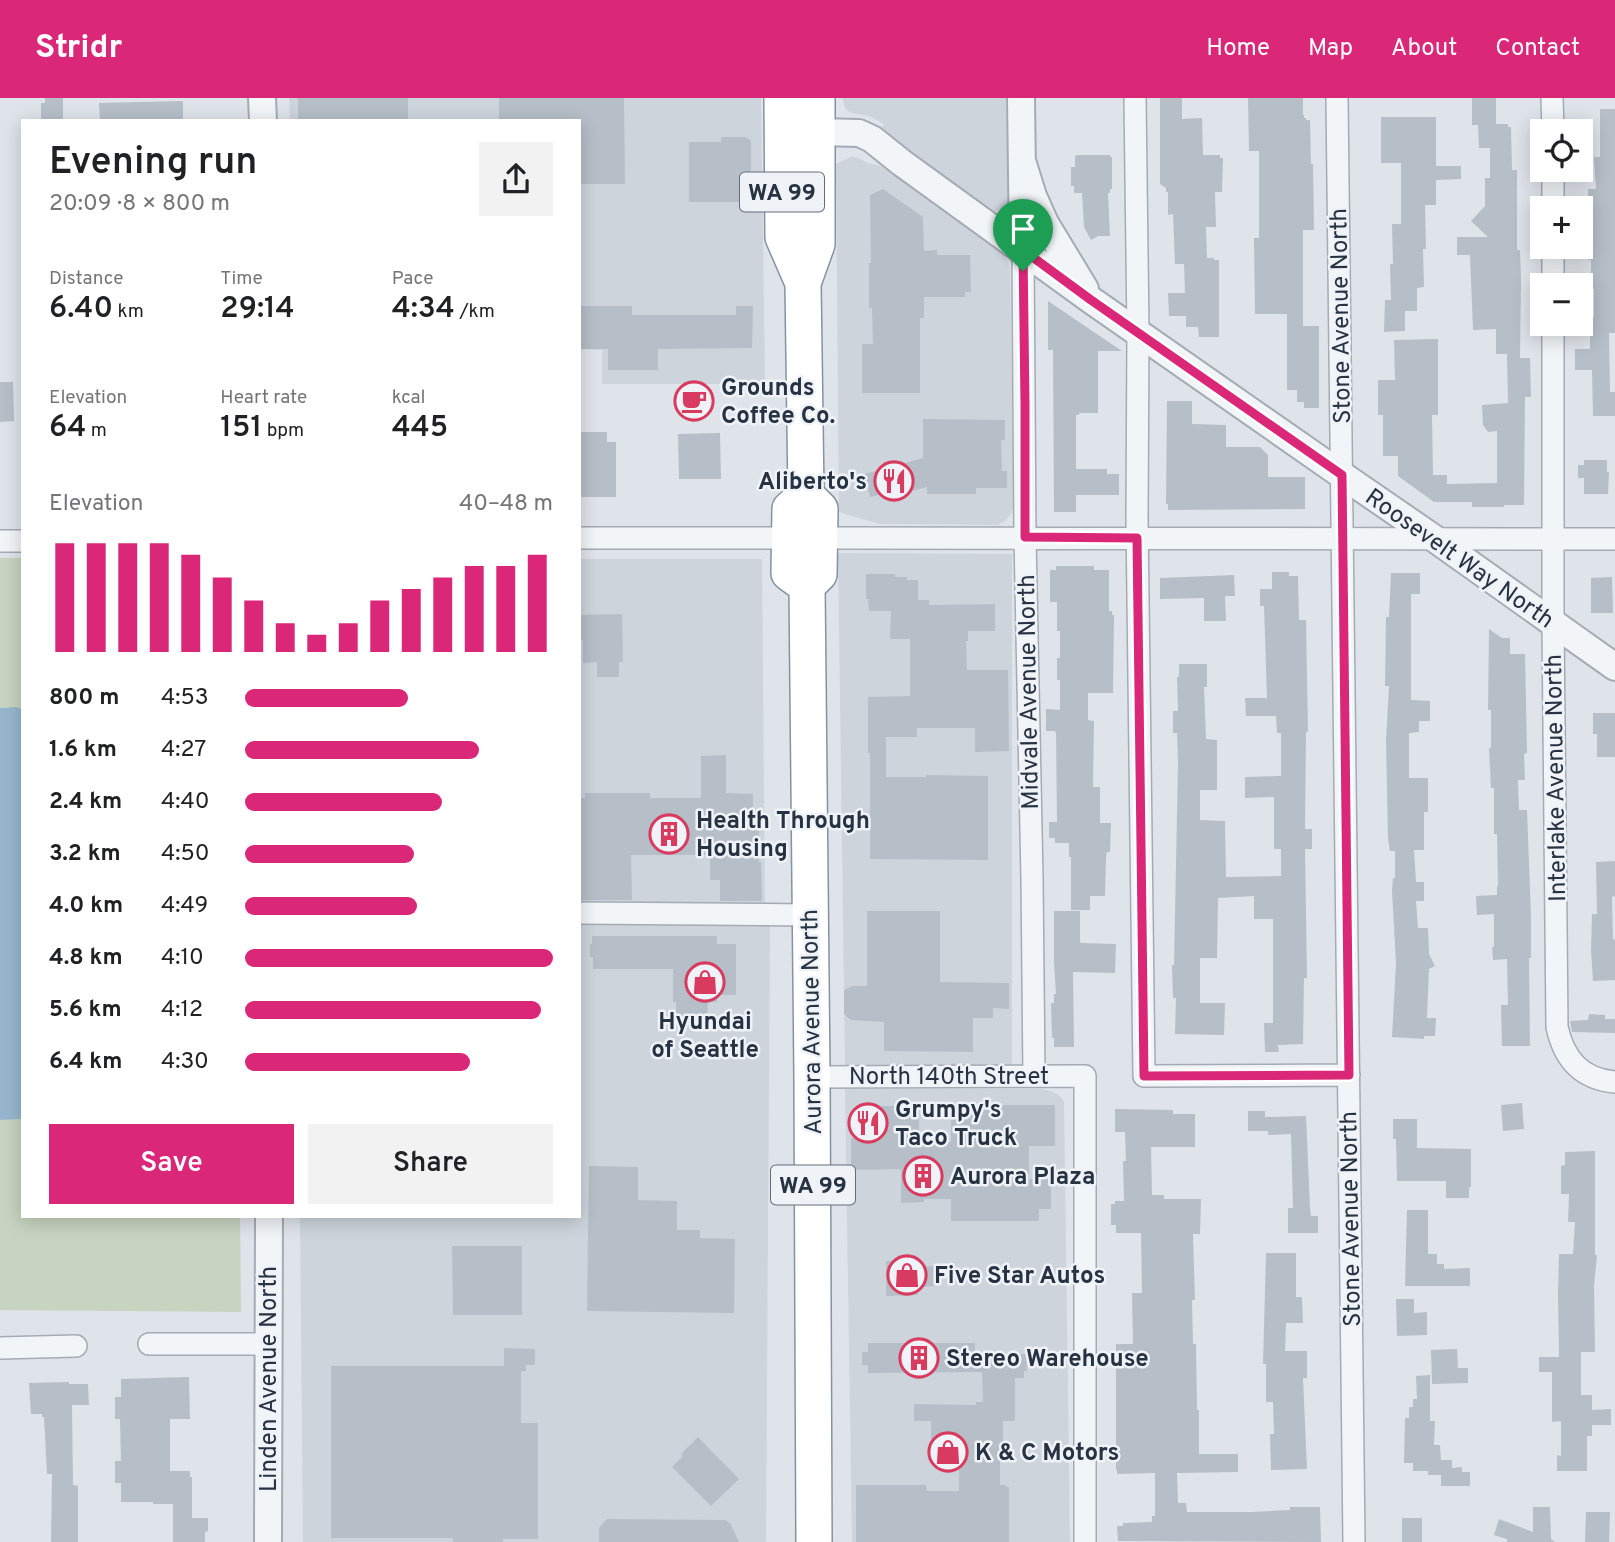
<!DOCTYPE html>
<html lang="en">
<head>
<meta charset="utf-8">
<style>
	:root { --surface:#fff; --page:#f2f2f2; --text:#202124; --muted:#757577; --accent:#db2777 }
	body { margin:0; font-family:Overpass,sans-serif; background:var(--page); color:var(--text); height:100vh; display:flex; flex-direction:column; font-size:26px; white-space:nowrap }
	* { box-sizing:border-box; margin:0 }
	p { font-size:23px; color:var(--muted) }
	.icon { flex:none; width:38px; height:38px; fill:none; stroke:currentColor; stroke-width:2; stroke-linecap:round; stroke-linejoin:round }
	.map { position:relative; flex:1; overflow:hidden }
	.details { position:absolute; left:21px; top:21px; width:560px; height:1099px; display:flex; flex-direction:column; background:var(--surface); border-radius:0px; box-shadow:0 4px 18px #0003 }
	.details>* { flex:none }
	.controls { position:absolute; left:1530px; top:21px; display:grid; gap:14px }
	.controls a { display:grid; place-items:center; width:63px; height:63px; border-radius:0px; background:var(--surface); box-shadow:0 4px 18px #0003; font-size:35px }
	.pin { position:absolute; display:grid; place-items:center; width:60px; height:60px; color:#fff; margin:-72px -30px; border-radius:50% 50% 50% 0; rotate:-45deg; box-shadow:0 0 7px #0007 }
	.pin .icon { rotate:45deg }
	.round { display:grid; place-items:center; flex:none; width:74px; height:74px; border-radius:0px; background:var(--page) }
	.overview { display:flex; align-items:center; justify-content:space-between; height:119px; padding:0 28px }
	h1 { font-size:38px; font-weight:600; line-height:52px }
	.figures { display:grid; grid-template-columns:repeat(3,1fr); gap:10px; height:119px; padding:7px 28px }
	.figures div { display:grid; align-content:center }
	.figures b { font-size:30px; font-weight:600 }
	.figures small { font-size:19px; font-weight:400 }
	.figures p { font-size:19px }
	.chart { height:196px; padding:14px 28px }
	.chart p { display:flex; justify-content:space-between }
	.chart svg { width:100%; height:126px; margin-top:7px; stroke:var(--accent); stroke-width:6 }
	.action { display:flex; gap:14px; margin-top:auto; padding:14px 28px }
	.action a { flex:1; height:80px; border-radius:0px; background:var(--accent); color:#fff; font-size:28px; font-weight:600; line-height:80px; text-align:center }
	.action a+a { background:var(--page); color:var(--text) }
	ul { padding:0 28px; list-style:none; font-size:23px }
	li { display:grid; grid-template-columns:112px 84px 1fr; align-items:center; height:52px }
	li i { height:18px; border-radius:9px; background:var(--accent) }
	header { display:flex; align-items:center; gap:42px; box-sizing:border-box; height:98px; padding:0 35px; background:var(--accent); color:#fff }
	header strong { font-size:33px }
	nav { display:flex; gap:38px; margin-inline-start:auto; font-size:24px }
	.map>svg:first-child { display:block }
	.built { fill:#cdd4dc }
	.green { fill:#c7d4c0 }
	.water { fill:#97b6cd }
	.building { fill:#b6bec7 }
	.lines { fill:none; stroke-linecap:round; stroke-linejoin:round }
	.minor-casing { stroke:#a4abb4; stroke-width:24 }
	.tertiary-casing { stroke:#a4abb4; stroke-width:30 }
	.trunk-casing { stroke:#8593a1; stroke-width:38 }
	.minor { stroke:#f2f5f8; stroke-width:21 }
	.tertiary { stroke:#f2f5f8; stroke-width:26 }
	.trunk { stroke:#fff; stroke-width:35 }
	.route-casing { stroke:#fff; stroke-width:14 }
	.route { stroke:#db2777; stroke-width:9 }
	.labels { text-anchor:middle; stroke-width:5; stroke-linejoin:round; paint-order:stroke }
	.shield { fill:#eff3f7; stroke:#636d78; stroke-width:2 }
	.shield-label { font-size:23px; font-weight:bold; fill:#273342 }
	.street-label { font-size:24px; fill:#273342; stroke:#eff3f7 }
	.poi-label { font-size:24px; font-weight:bold; fill:#273342; stroke:#eff3f7; text-anchor:start }
</style>
</head>
<body>
<header>
<strong>Stridr</strong>
<nav><a>Home</a><a>Map</a><a>About</a><a>Contact</a></nav>
</header>
<div class="map">
<svg width="1615" height="1444" viewBox="0 0 1615 1444">
	<rect width="100%" height="100%" fill="#dfe4ea"/>
	<path class="built" d="M289,0H761L765,286H602V252L579,251V23H290Z
		M842,0H1009L1008,104L1006,109L995,113L987,112L879,34L884,26L869,18L851,15L845,10Z
		M853,58L868,65L889,70L1000,150L1008,164L1010,171L1014,406L1011,416L1006,422L998,427L880,426L839,414L836,75V66Z
		M838,455L1012,456V969L845,968Z
		M579,461H762L765,810L579,808Z
		M579,823L770,824L766,1444H303L300,1118H579Z
		M845,991H1040L1051,993L1059,997L1064,1003L1070,1444H852Z"/>
	<path class="green" d="M0,460H23V611L16,609L0,610Z
		M23,1021V1118H240L241,1214L0,1212V1022Z"/>
	<path class="water" d="M16,609L23,611V1021L0,1022V610Z"/>
	<path class="building" d="M45,0H63V23H41V5H45Z
		M298,0H408V23H298Z
		M499,0H624L625,86H579V23H499Z
		M1160,0H1182V21L1202,20L1203,57H1220V60H1223L1222,94H1215L1216,129H1206L1207,160H1214V162H1219V239H1199L1198,229H1186V218H1169L1168,195H1185L1184,166H1175L1173,116L1168,117V94H1166V90L1160,86Z
		M1248,0H1303V17H1304V20H1306V22H1310L1311,66H1313L1314,132H1303V228H1319V310H1304V304H1297V292H1287V216H1255L1254,140H1259V53H1249Z
		M1472,0H1496V26H1508V29H1511L1512,72H1517V152H1520L1521,181L1520,260H1530L1531,299H1525L1524,407H1504V409H1472V404H1434L1398,378V358H1383V317H1378V282H1395L1394,242L1438,241V317H1432L1433,377H1447V386L1497,385V333L1488,334L1483,327L1482,307L1508,305L1507,256H1496V231L1473,232L1470,157H1457V139H1488L1471,123L1485,108V80H1490V50H1479L1478,27H1472Z
		M183,3V23H100L99,5Z
		M1600,11H1615V235H1609L1610,294H1615V318H1593L1592,272H1575V251H1590V219H1594V191H1591V162H1588V91H1596L1594,59H1600Z
		M1381,19H1436V68H1461V81L1436,82V107H1425L1426,151H1423L1424,189L1417,190V213H1405V233L1384,234L1385,202H1391L1390,166H1393L1392,126H1401V65H1381Z
		M721,39H746L751,43V100L746,104H689V44H721Z
		M1077,57H1110V59H1112V91H1110V95H1108L1110,138H1098L1091,142L1084,129L1082,95H1074V88H1071V69H1075V58Z
		M883,91L923,119L924,153L937,152V157H970L971,194H965V199H924V220H920V295H862V246H873L872,210H869V165H871L870,97Z
		M1048,203L1122,253H1098V315H1079V317H1076V371H1107V376H1119V397H1076V414H1054L1053,252H1048Z
		M581,208H632V217H736V208H753L752,250L658,251V272H608V251H579V209Z
		M0,284H13L14,323L0,324Z
		M1167,303H1192V326L1226,327V349H1260L1268,357V379H1305V411L1168,412V406H1166Z
		M923,321L1005,322V342H1001L1002,373H1007V390H976V396H927V389L897,397L896,393L870,399L865,376L923,360Z
		M579,334H607V344H616V399H579Z
		M720,335L721,381H679L678,336Z
		M1584,362H1607V374H1609L1608,396H1584V380H1578V367H1584Z
		M1056,468H1094V472H1109V513H1112V517H1114L1113,595H1088V622L1094,623L1093,689H1100V725H1111L1110,754H1107L1106,759L1105,798H1090V812H1071V759H1069V745H1055V740H1049V724H1057L1056,635L1055,633H1046V611L1060,612V582H1057V560H1060V533H1057V504H1050V472H1056Z
		M1272,474H1289V478H1298L1299,522H1306L1308,634H1306L1305,731H1312V751H1305L1307,880H1304L1303,946L1278,947L1279,954H1265L1264,925H1273V821H1254V798L1218,800L1217,860H1200V905H1225L1224,937L1175,936L1176,900H1173L1172,867H1174L1178,665L1177,635H1173V613H1178L1177,579H1179V566H1207V589H1204L1206,641L1217,642V692H1200V722L1225,723L1226,779L1281,778V751H1274V699L1245,700V679L1281,678V635H1277L1276,618H1246L1245,600H1267L1264,508H1260V491H1272Z
		M1391,475H1420V496H1411V602L1430,603V623H1419V634L1409,635V680H1428V714H1424V752H1414L1416,784H1424V803H1416L1418,830H1428L1429,856L1435,868L1429,871L1427,920H1436L1435,938H1424V941L1392,939L1396,865L1392,793L1393,780H1395V753H1390L1388,741L1386,642L1389,588H1385L1386,519H1389Z
		M866,476H895V479H907V482H918V502H929V507L995,506V533H968V543H966L967,572H1008L1009,653L975,654V630H917V639H886V679H926V677L988,678V762L870,761V655H868V599L910,598V541H890L891,513H869L868,501H866Z
		M1234,477L1235,498H1225L1226,523H1204V500L1160,501V480Z
		M1612,479L1613,515H1591V480Z
		M622,516L623,564H619V579H597V564L583,565V542H579V517Z
		M1489,531L1502,540H1510V556H1525L1527,655L1524,656L1525,682H1518L1519,712H1527L1531,818V860H1529L1530,948H1502L1501,907H1508L1507,861L1493,862L1492,849H1494V816L1477,817L1476,798L1497,797V788H1498L1497,736H1494V690H1491L1489,650H1491V612H1488Z
		M1593,615H1615V659H1597V636H1593Z
		M726,657V695L753,696V726H759V764H761L762,803H720V782H710V757H631L632,802H579V700H585V695H650V700H701V658Z
		M1615,763V798L1612,799L1613,842L1615,841V882L1593,883L1591,852L1592,816H1597L1596,764Z
		M867,813H940V884L1009,885V911L993,910V920H973V954L884,953V924L851,922L844,916V892L852,888H867Z
		M1054,813H1080V844L1081,845L1116,846L1115,875L1073,874L1074,949H1054V940H1052L1051,905H1054V896H1056L1054,864Z
		M592,838H717V846H736V897H717V904H708L707,922H676V904H673V871H593V859H590V846H592Z
		M1589,916L1605,917V921H1615V935L1572,934L1570,923L1588,922Z
		M1522,1005L1524,1031L1503,1033L1501,1007Z
		M951,1007H1055V1048H1029V1081H1051V1111H1039V1123H951V1101H924V1104L901,1105V1071L851,1072V1040H859V1008H919V1044H951Z
		M1115,1011L1173,1012V1016H1195V1049H1151L1152,1097H1164V1101H1201L1200,1136H1193L1195,1202H1192L1193,1246H1196L1197,1312H1199V1356H1238V1374L1177,1375L1178,1405H1186L1187,1414H1250L1290,1412V1409H1320L1321,1444L1118,1443L1117,1428H1123V1425L1152,1424V1418H1155V1375L1117,1376V1372H1116V1246H1133L1132,1195H1142L1141,1135H1116V1127H1111V1106H1115V1103H1124L1123,1063H1126L1125,1034H1115Z
		M1248,1013H1265V1019L1306,1018L1310,1110L1311,1118H1318V1135H1288V1110H1293L1291,1036L1268,1037V1033H1248Z
		M1393,1021H1417V1050L1471,1051V1089H1469V1100H1446V1083H1397L1396,1041H1393Z
		M1595,1053V1157H1597L1594,1188L1595,1254H1581V1297H1592V1312L1611,1311V1327H1592V1338H1587V1373H1557V1357L1561,1358V1323L1552,1324V1274H1539V1259H1559L1558,1196L1559,1156H1573L1575,1124H1568L1569,1096H1561V1068L1565,1067V1054Z
		M589,1068L638,1069V1102L677,1103V1132H700V1140L735,1141L734,1215L587,1213Z
		M1407,1112H1428V1156H1437V1166H1444V1171L1470,1170V1188H1405Z
		M452,1148H522V1217H453Z
		M1266,1155H1296V1199H1302L1303,1225H1286L1285,1253H1307V1280H1303L1307,1371L1271,1372L1270,1336H1274L1273,1304H1266V1266H1263Z
		M916,1162V1169L935,1168V1188L918,1189V1197L886,1198V1163Z
		M1396,1201H1414V1215L1427,1214V1237L1397,1238Z
		M868,1245H975V1258L1026,1256L1027,1273H1024V1280H1015V1323H1003V1345H1000V1387H1005L1006,1389H1009V1444H856V1387H926L927,1393H959V1366H931V1323H914V1306L976,1307V1304H983L982,1274L868,1275V1267H862V1254H868Z
		M504,1250L535,1251V1267H526V1273H521V1325H538V1441H503V1444H453V1440H331V1268H504Z
		M1457,1251L1458,1270H1468V1285L1432,1286L1431,1252Z
		M1430,1277V1323H1435L1434,1347H1440L1441,1362H1452V1370L1462,1369V1374H1470V1388H1441V1377H1428V1373H1413V1365H1404L1405,1320H1409V1309H1413V1301H1417L1416,1278Z
		M189,1279L190,1321H170V1373H190V1379H192V1420H208V1433L205,1434V1444H173V1406H153V1404H121V1385H115V1363H121L120,1321H115V1299H121V1281Z
		M69,1284V1286H88L89,1307H72L73,1387L78,1388V1444H51L52,1376H47L44,1319H42V1316H31L29,1285Z
		M698,1339L739,1381L711,1408L672,1369L683,1358L681,1356Z
		M1533,1409H1550L1551,1441L1555,1444H1507V1441L1494,1437L1499,1421L1533,1434Z
		M1586,1414H1610L1609,1444H1585Z
		M1402,1420H1422V1444H1402Z
		M607,1421L725,1422L730,1425L739,1444H599V1430Z"/>
	<g class="lines">
		<g class="minor-casing">
			<path id="minor" d="M1135,0L1138,234L1137,421L1144,978L1349,977
				M1337,0L1354,1444
				M1552,0L1553,33
				M1553,72V110
				M1553,149V187
				M1023,152L1025,439L1032,781L1034,978
				M1553,226V525L1557,929C1564,961 1581,981 1615,984
				M579,440H789
				M820,440L1615,441
				M0,443H23
				M579,815L810,817
				M812,979L1085,978V1444
				M149,1246H267
				M0,1250L76,1248"/>
		</g>
		<g class="tertiary-casing">
			<path id="tertiary" d="M262,0L263,23
				M1021,0L1023,152
				M817,34L859,35L872,41L902,65L1091,202L1339,375L1435,441L1615,569
				M1022,63L1033,98L1045,125L1085,191
				M268,1444L269,1118"/>
		</g>
		<g class="trunk-casing">
			<path id="trunk" d="M782,0L783,139L803,185
				M806,397L790,411L789,475L807,488
				M814,1444L812,979L807,488L819,476L820,411L806,397L803,185L817,146V0"/>
		</g>
		<use href="#minor" class="minor"/>
		<use href="#tertiary" class="tertiary"/>
		<use href="#trunk" class="trunk"/>
	</g>
	<g class="lines">
		<g class="route-casing">
			<path id="route" d="M1023,152L1091,202L1342,377L1349,977L1144,978L1137,440L1025,439V306Z"/>
		</g>
		<use href="#route" class="route"/>
	</g>
	<defs>
		<g id="cafe-ring" transform="scale(2.0125)"><circle r="9.5" fill="#eff3f7" stroke="#d93a5f" stroke-width="1.5"/><path d="M-5.5-4.5H6V0H3Q3 3.5 0 3.5H-2.5Q-5.5 3.5-5.5 0ZM3-3.2v2h1.7v-2ZM-6 4.5H4V6H-6Z" fill="#d93a5f"/></g>
		<g id="restaurant-ring" transform="scale(2.0125)"><circle r="9.5" fill="#eff3f7" stroke="#d93a5f" stroke-width="1.5"/><path d="M-5-6h1v4h1v-4h1v4h1v-4h1v5L-1.5 .5V6h-2V.5L-5-1ZM5-6V6H3V1.5H1.5Q1.5-4 5-6Z" fill="#d93a5f"/></g>
		<g id="building-ring" transform="scale(2.0125)"><circle r="9.5" fill="#eff3f7" stroke="#d93a5f" stroke-width="1.5"/><path d="M-4-6H4V6H1V3H-1V6H-4ZM-2.5-4.3h1.7v1.8h-1.7ZM.8-4.3h1.7v1.8H.8ZM-2.5-1h1.7V.8h-1.7ZM.8-1h1.7V.8H.8Z" fill="#d93a5f"/></g>
		<g id="shop-ring" transform="scale(2.0125)"><circle r="9.5" fill="#eff3f7" stroke="#d93a5f" stroke-width="1.5"/><path d="M-5-2.5h2.3a2.7 3.5 0 0 1 5.4 0H5L5.5 6h-11ZM-1.5-2.5h3a1.5 2.3 0 0 0-3 0Z" fill="#d93a5f"/></g>
	</defs>
	<g fill-rule="evenodd">
		<use href="#cafe-ring" x="694" y="303"/>
		<use href="#restaurant-ring" x="894" y="383"/>
		<use href="#building-ring" x="669" y="736"/>
		<use href="#shop-ring" x="705" y="884"/>
		<use href="#restaurant-ring" x="868" y="1025"/>
		<use href="#building-ring" x="923" y="1078"/>
		<use href="#shop-ring" x="907" y="1177"/>
		<use href="#building-ring" x="919" y="1260"/>
		<use href="#shop-ring" x="948" y="1354"/>
	</g>
	<g class="labels">
		<g class="shield">
			<rect x="740" y="74.5" width="84" height="39" rx="5"/>
			<rect x="771" y="1067.5" width="84" height="39" rx="5"/>
		</g>
		<g class="shield-label">
			<text x="782" y="102">WA 99</text>
			<text x="813" y="1095">WA 99</text>
		</g>
		<g class="street-label">
			<text transform="translate(1340 218) rotate(-91)" y="8">Stone Avenue North</text>
			<text transform="translate(1460 460) rotate(35)" y="8">Roosevelt Way North</text>
			<text transform="translate(1028 594) rotate(-91)" y="8">Midvale Avenue North</text>
			<text transform="translate(1555 680) rotate(-91)" y="8">Interlake Avenue North</text>
			<text transform="translate(811 924) rotate(-91)" y="8">Aurora Avenue North</text>
			<text x="949" y="986">North 140th Street</text>
			<text transform="translate(1350 1121) rotate(-91)" y="8">Stone Avenue North</text>
			<text transform="translate(268 1281) rotate(-90)" y="8">Linden Avenue North</text>
		</g>
		<g class="poi-label">
			<text x="721" y="297">Grounds<tspan x="721" dy="28">Coffee Co.</tspan></text>
			<text x="867" y="391" text-anchor="end">Aliberto's</text>
			<text x="696" y="730">Health Through<tspan x="696" dy="28">Housing</tspan></text>
			<text x="705" y="931" text-anchor="middle">Hyundai<tspan x="705" dy="28">of Seattle</tspan></text>
			<text x="895" y="1019">Grumpy's<tspan x="895" dy="28">Taco Truck</tspan></text>
			<text x="950" y="1086">Aurora Plaza</text>
			<text x="934" y="1185">Five Star Autos</text>
			<text x="946" y="1268">Stereo Warehouse</text>
			<text x="975" y="1362">K &amp; C Motors</text>
		</g>
	</g>
</svg>
<div class="controls">
<a><svg class="icon" aria-label="locate" viewBox="0 0 24 24"><circle cx="12" cy="12" r="6"/><path d="M12 2v4M12 18v4M2 12h4M18 12h4"/></svg></a>
<a>+</a>
<a>−</a>
</div>
<div class="pin" style="left:1023px;top:173px;background:#1e9e55"><svg class="icon" aria-label="arrive" viewBox="0 0 24 24"><path d="M6 21V4h12l-3 4 3 4H6"/></svg></div>
<section class="details">
<div class="overview"><div><h1>Evening run</h1><p>20:09 · 8 × 800 m</p></div><a class="round"><svg class="icon" aria-label="share" viewBox="0 0 24 24"><path d="M12 15V3M7 8l5-5 5 5M5 13v7h14v-7"/></svg></a></div>
<div class="figures">
<div><p>Distance</p><b>6.40<small> km</small></b></div>
<div><p>Time</p><b>29:14</b></div>
<div><p>Pace</p><b>4:34<small> /km</small></b></div>
</div>
<div class="figures">
<div><p>Elevation</p><b>64<small> m</small></b></div>
<div><p>Heart rate</p><b>151<small> bpm</small></b></div>
<div><p>kcal</p><b>445</b></div>
</div>
<div class="chart"><p><span>Elevation</span>40–48 m</p>
<svg viewBox="0 0 160 44" preserveAspectRatio="none"><path d="M5 44V6M15 44V6M25 44V6M35 44V6M45 44V10M55 44V18M65 44V26M75 44V34M85 44V38M95 44V34M105 44V26M115 44V22M125 44V18M135 44V14M145 44V14M155 44V10"/></svg>
</div>
<ul>
<li><b>800 m</b>4:53<i style="width:53%"></i></li>
<li><b>1.6 km</b>4:27<i style="width:76%"></i></li>
<li><b>2.4 km</b>4:40<i style="width:64%"></i></li>
<li><b>3.2 km</b>4:50<i style="width:55%"></i></li>
<li><b>4.0 km</b>4:49<i style="width:56%"></i></li>
<li><b>4.8 km</b>4:10<i style="width:100%"></i></li>
<li><b>5.6 km</b>4:12<i style="width:96%"></i></li>
<li><b>6.4 km</b>4:30<i style="width:73%"></i></li>
</ul>
<div class="action"><a>Save</a><a>Share</a></div>
</section>
</div>
</body>
</html>
